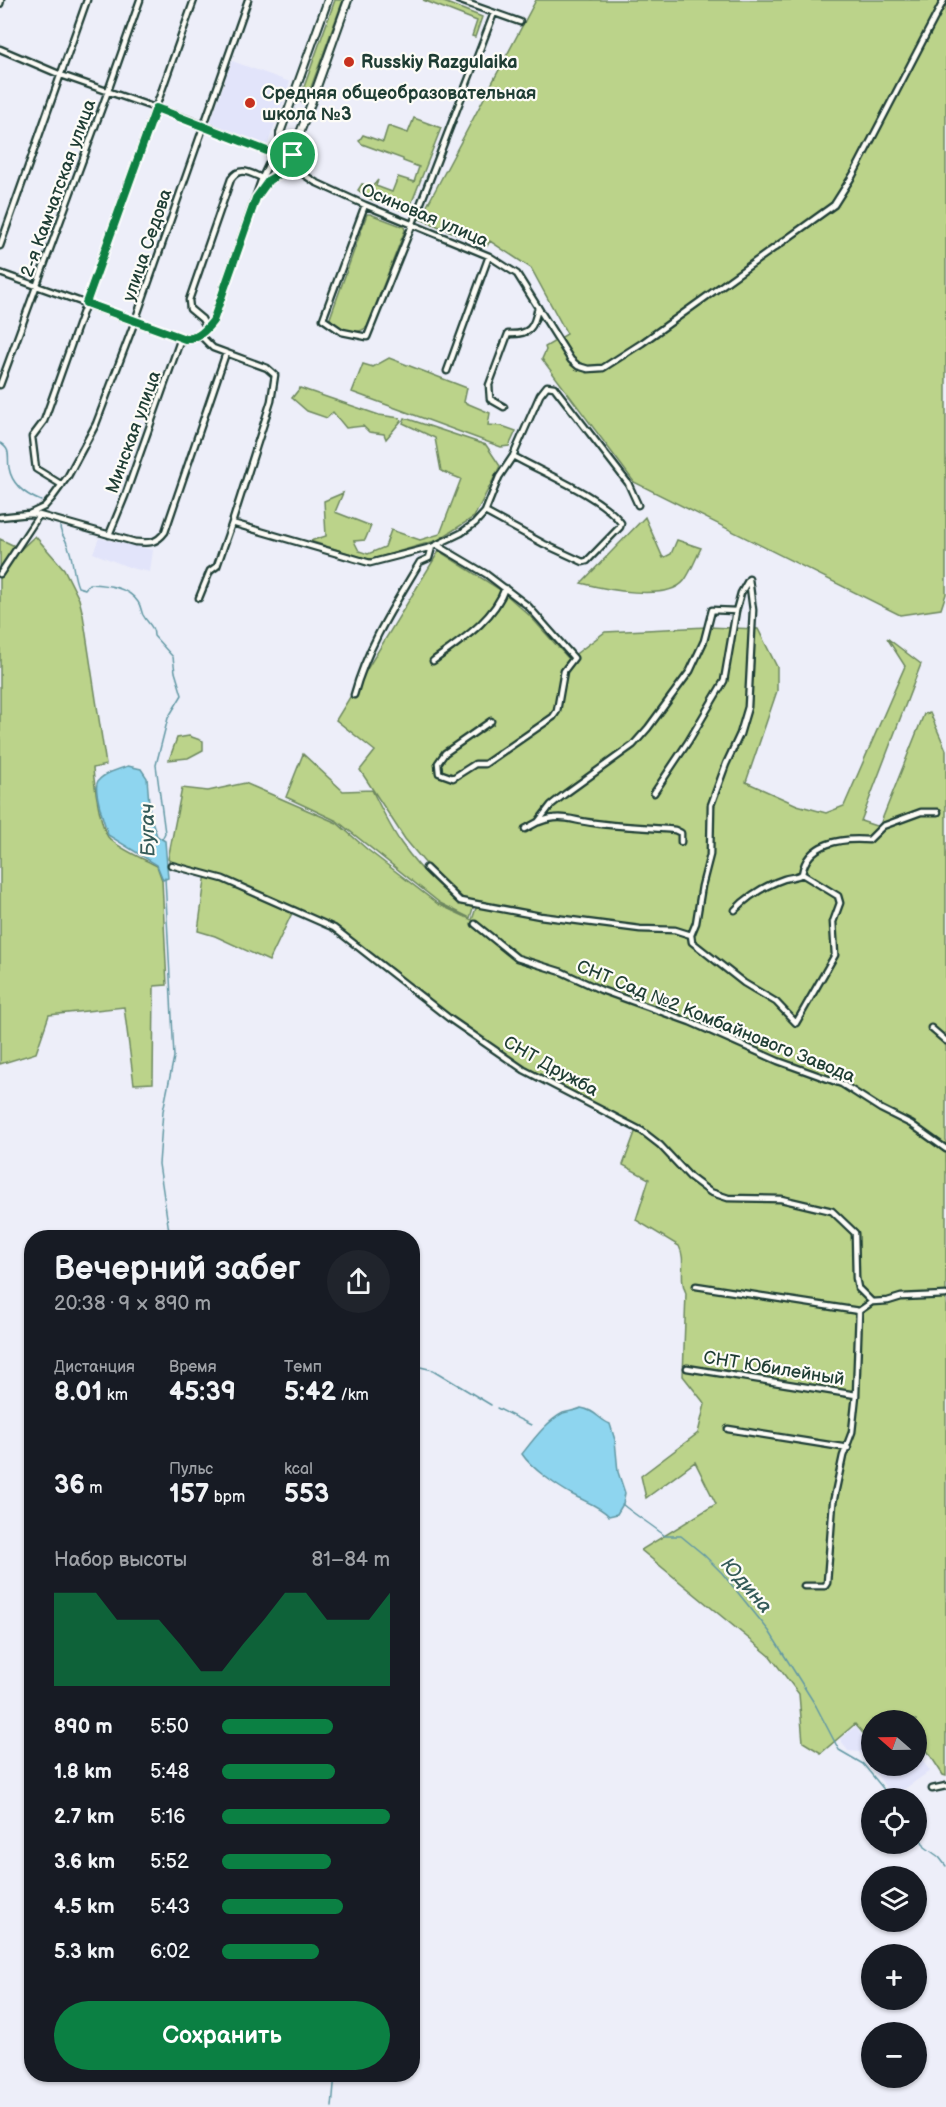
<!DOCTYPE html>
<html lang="ru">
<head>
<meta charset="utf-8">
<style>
	:root { --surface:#171b24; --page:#20242c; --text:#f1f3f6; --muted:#9ea1a6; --accent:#0b8043 }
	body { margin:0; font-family:"Balsamiq Sans",sans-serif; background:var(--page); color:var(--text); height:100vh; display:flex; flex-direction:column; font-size:22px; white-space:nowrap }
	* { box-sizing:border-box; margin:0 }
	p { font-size:20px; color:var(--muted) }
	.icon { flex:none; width:33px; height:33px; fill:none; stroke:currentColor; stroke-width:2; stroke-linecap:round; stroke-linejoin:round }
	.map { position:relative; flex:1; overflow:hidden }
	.sheet { position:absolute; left:24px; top:1230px; width:396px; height:852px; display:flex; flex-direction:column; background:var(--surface); border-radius:24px; box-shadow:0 2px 4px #0004 }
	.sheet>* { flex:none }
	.needle { width:39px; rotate:290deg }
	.tools { position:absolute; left:861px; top:1710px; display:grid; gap:12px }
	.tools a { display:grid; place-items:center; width:66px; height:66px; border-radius:50%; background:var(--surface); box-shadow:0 2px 4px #0004; font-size:30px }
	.pin { position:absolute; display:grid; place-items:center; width:51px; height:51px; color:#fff; margin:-26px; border:3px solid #fff; border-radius:50%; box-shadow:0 2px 6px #0007 }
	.round { display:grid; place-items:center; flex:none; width:63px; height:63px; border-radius:32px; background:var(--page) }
	.headline { display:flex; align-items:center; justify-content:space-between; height:102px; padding:0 30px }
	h1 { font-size:33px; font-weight:600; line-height:45px }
	.stats { display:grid; grid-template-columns:repeat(3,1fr); gap:9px; height:102px; padding:6px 30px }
	.stats div { display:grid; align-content:center }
	.stats b { font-size:26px; font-weight:600 }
	.stats small { font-size:16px; font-weight:400 }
	.stats p { font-size:16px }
	.chart { height:168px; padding:12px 30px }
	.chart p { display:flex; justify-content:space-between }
	.chart svg { width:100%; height:108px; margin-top:6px; fill:var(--accent); opacity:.7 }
	.cta { display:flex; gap:12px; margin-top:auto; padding:12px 30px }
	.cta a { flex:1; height:69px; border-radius:36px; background:var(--accent); color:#fff; font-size:24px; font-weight:600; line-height:69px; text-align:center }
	ul { padding:0 30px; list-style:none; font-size:20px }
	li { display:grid; grid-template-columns:96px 72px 1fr; align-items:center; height:45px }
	li i { height:15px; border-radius:8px; background:var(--accent) }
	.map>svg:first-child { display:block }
	.built { fill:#e2e4fa }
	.green { fill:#bbd38a; stroke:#6d885f; stroke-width:1.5 }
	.water { fill:#8ed5ef; stroke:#6298a4; stroke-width:1.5 }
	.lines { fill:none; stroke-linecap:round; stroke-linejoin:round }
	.stream { stroke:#6298a4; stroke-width:1.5 }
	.minor-casing { stroke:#1f3d34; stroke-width:9 }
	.tertiary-casing { stroke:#1f3d34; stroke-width:10 }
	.minor { stroke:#fdfcf7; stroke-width:4.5 }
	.tertiary { stroke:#fdfcf7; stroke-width:6 }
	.route-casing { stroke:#fff; stroke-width:12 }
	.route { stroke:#0b8043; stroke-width:8 }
	.poi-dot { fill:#c8321e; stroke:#fdfcf7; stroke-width:2 }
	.labels { text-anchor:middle; stroke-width:4.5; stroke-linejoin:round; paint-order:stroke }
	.poi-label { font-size:18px; font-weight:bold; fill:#1f3d34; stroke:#fdfcf7; text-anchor:start }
	.street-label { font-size:18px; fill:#1f3d34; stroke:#fdfcf7 }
	.water-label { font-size:20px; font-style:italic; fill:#355b59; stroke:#fdfcf7 }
</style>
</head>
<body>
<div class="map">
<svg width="946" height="2107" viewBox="0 0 946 2107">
	<rect width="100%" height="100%" fill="#edeef9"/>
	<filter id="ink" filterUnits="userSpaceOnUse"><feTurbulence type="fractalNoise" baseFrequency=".0167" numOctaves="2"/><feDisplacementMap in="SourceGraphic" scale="12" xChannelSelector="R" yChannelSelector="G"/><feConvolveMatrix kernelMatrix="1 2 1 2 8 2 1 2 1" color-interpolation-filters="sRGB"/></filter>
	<g filter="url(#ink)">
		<path class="built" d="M232,61L290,82L267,146L210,124Z
			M99,538L153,550L150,572L131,568L93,553Z
			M856,1726L867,1745L871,1743L872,1766H916L917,1752L930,1771L893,1797L860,1752L848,1751L840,1739Z"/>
		<path class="green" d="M335,0H343L310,90L307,92L304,91V87Z
			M423,0H439L482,17L475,37L472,36L477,21Z
			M536,0H946V594L941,609L900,615L634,482L542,359L546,350L545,347L567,334L531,268L490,241L487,246L420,219Z
			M414,118L441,128L408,212L370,199L358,190L362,184L372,187L378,180L376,186L392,192L398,177L414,182L419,167L403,161V159L362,144L359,141L363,135L383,142L388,126L408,133Z
			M367,214H370L404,227L405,230L367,327C356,336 336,330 330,318Z
			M389,358L467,388L464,402L490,413L488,425L502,426L516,431L509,446L501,447L352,392L363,364L373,367Z
			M300,388L379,415L400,418L401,421L386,439L384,434L369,432L363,426L346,428L333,412L327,418L307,411L292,398Z
			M405,418L486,445L500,466L474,517L438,540L370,560L310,541L326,536L324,501L343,493L335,512L371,526L365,540L354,541L359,551L368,554L385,547L391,530L420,540L440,534L461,479L441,471L435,438L403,423Z
			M645,517L663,558L671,554L677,540L701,548C696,558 691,572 684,581C667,602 604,589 581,583Z
			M35,536L64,569L79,599L83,615L106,765L93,768C94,783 100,825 108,837C117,848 144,859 157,866L162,880L167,985L154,986L153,1083L134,1084L124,1007L49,1015L36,1053L0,1064V539L21,549Z
			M439,551L502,591L529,615L569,659L605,632L707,627L758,629L777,667V691L746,782L797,805L826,813L844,806L905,666L887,638L921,664L861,821L879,827L924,714L930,713L946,750V1776L943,1775L917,1735L916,1720H907L903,1714L894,1720H872L871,1739L869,1740L855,1724L821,1753L803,1742L799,1694L770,1656L641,1550L716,1504L695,1462L646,1498L641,1476L698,1433L705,1404L683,1376L686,1293C678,1278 687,1261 679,1246L636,1220L649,1179L623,1165L637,1127L525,1068L453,1020L334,926L295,907L269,961L215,936L198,931L206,873L171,862L168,859L182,788L208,791L245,783L337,823L368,850L438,904L472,920L478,902L463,898L426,864L405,839L360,770L375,751L336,720Z
			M189,736L203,741V750L188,758L169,760L177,738Z
			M303,754L343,791L372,790C381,808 390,827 401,843C419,868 445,896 473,908L470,918L440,903L337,821L286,797Z"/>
		<path class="water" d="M128,766L141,769L147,778L150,815L157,836L165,841L168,878L163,880L157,865L108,835C105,824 92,789 98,781C104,773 119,769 128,766Z
			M581,1408C595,1410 598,1419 610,1424L615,1440L618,1472L625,1493L623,1504L617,1514L609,1516C598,1505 586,1502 573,1495C558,1487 531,1468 522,1454C533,1440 547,1421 563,1413C568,1411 576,1411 581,1408Z"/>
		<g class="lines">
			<path class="stream" d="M0,443C12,450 7,457 9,468C12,485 26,495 41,501
				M60,526C60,534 65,537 67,544C74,558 72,573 78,587L85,589L89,584C106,585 127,586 138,602C141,606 141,611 143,615C148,624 154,626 154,636L173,657L175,672L182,695L168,718L156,765L165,833L162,839
				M165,878L174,1057L163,1111L159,1164L170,1238
				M412,1365L433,1370L491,1405
				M497,1408L531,1425
				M622,1504C636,1516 651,1524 665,1536H681L704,1555L722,1573L769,1631L816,1706L839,1750L863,1764L891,1798
				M916,1830L925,1847L939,1857L946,1866
				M332,2107L335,2074"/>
			<g class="minor-casing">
				<path id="minor" d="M458,0L520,22
					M0,4L1,0
					M0,49L61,75L184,118L272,153
					M294,95L312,102
					M271 155a11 11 0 1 1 22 0a11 11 0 1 1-22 0Z
					M291,162L294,168L315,182L365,205L489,256L517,274L571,360L578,366L588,369L603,368L642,343L834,205L853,175L944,0
					M260,192L269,180L285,171L289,164
					M365,205L323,319L342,332L367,337L415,218L494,13
					M0,246L87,0
					M0,273L185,339C199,338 205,331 213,321L262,178L272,157
					M207,328L202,319L190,309L189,300L231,179C240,166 250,173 262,178
					M447,371L489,256
					M0,385L108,91L140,0
					M504,407L490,399L489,385L508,334C530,335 534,328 538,307
					M62,485L36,469L32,437L44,421L194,0
					M485,512L544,544L583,562L587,561L620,527L621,523C603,497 541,472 513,456
					M29,514L44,507L52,498L68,476L96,424L135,321L248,0
					M0,517L29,514L39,515L135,542C149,543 156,544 165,532L226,353
					M232,523L370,563L432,547L461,533L475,523L485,512L499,477L513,456L540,395L547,386L554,387L628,483L638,505
					M109,535L125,496L181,338
					M437,545L486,574L528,606L574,658L564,671L557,711L553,717L485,764H475L453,778L439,773L438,763L445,753L491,721
					M0,574L39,515
					M199,598L210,571L217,566L232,523L271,401L275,375L267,368L213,348L200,335
					M433,661C460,641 494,620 505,588
					M354,695C367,647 395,604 420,562L429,558L432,547
					M654,793L688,742L724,681L736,611
					M539,822C562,813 572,821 594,823C621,827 648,827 675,830L681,833V842
					M525,829L538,822L551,805L565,794L633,745L648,728L690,671L704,641L712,610L736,611L741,593L749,579
					M171,865L223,879L334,928L450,1019L524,1070L642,1131L660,1145L690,1177L710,1192L728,1198L781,1199L832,1211L855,1233L856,1278L858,1288L872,1302
					M426,868L460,901L540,916L640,929L675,930L691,935L696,923L702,886L710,855L711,805L726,764L740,734L748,707L753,610L749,579
					M735,910C749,895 764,886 784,879C790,877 795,878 802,874C807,842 842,838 869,840L883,826L921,812H938
					M475,924L517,958L562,972L601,990L690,1022L778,1061L842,1084L881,1109L911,1124L946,1149
					M691,935L692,942L744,983L776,1002L796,1023L835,955L833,922L840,903L838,896L802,874
					M931,1028L946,1041
					M696,1286L859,1311
					M872,1302L888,1301L901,1297L946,1295
					M687,1368L856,1395
					M728,1429L848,1448
					M804,1586H825L827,1583L833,1503L843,1456L852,1432L856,1395L859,1311L872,1302
					M932,1789L946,1786"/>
			</g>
			<g class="tertiary-casing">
				<path id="tertiary" d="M280,145V133L328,0
					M291,149L297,140L305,120L348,0"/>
			</g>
			<use href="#minor" class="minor"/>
			<use href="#tertiary" class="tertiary"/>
		</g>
	</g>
	<g class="lines" filter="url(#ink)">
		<g class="route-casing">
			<path id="route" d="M156,108L272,153L275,148L282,145L289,147L292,151L293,158L285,171L269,180L256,198L213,321C205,331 199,338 185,339L86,303Z"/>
		</g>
		<use href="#route" class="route"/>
	</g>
	<g class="poi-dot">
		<circle cx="349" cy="62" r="6"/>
		<circle cx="250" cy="103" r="6"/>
	</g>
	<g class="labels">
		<g class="poi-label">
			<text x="361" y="68">Russkiy Razgulaika</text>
			<text x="262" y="99">Средняя общеобразовательная<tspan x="262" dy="21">школа №3</tspan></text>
		</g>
		<g class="street-label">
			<text transform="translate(58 188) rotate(-70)" y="6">2-я Камчатская улица</text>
			<text transform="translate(425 215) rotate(23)" y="6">Осиновая улица</text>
			<text transform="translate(147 245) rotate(-71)" y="6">улица Седова</text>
			<text transform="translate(133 432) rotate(-70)" y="6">Минская улица</text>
			<text transform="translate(716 1021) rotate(22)" y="6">СНТ Сад №2 Комбайнового Завода</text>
			<text transform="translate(551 1066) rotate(29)" y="6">СНТ Дружба</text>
			<text transform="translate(774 1368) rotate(9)" y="6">СНТ Юбилейный</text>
		</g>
		<g class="water-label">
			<text transform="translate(147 830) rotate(-91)" y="7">Бугач</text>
			<text transform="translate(747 1585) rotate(49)" y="7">Юдина</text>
		</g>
	</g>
</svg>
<div class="tools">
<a><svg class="needle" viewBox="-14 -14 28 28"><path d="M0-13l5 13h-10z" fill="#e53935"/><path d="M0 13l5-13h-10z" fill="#9ea1a6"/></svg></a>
<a><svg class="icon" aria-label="locate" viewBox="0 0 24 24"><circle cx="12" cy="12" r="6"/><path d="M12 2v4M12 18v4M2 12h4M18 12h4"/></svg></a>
<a><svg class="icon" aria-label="layers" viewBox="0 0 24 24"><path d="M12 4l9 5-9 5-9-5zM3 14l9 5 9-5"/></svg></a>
<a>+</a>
<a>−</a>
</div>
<div class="pin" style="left:293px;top:155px;background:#1e9e55"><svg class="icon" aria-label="arrive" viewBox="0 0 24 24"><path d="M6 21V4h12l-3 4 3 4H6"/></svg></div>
<section class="sheet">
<div class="headline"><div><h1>Вечерний забег</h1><p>20:38 · 9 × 890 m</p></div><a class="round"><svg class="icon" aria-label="share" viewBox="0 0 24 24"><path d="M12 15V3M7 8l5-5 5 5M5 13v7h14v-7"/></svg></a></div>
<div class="stats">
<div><p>Дистанция</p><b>8.01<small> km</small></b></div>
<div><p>Время</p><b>45:39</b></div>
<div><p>Темп</p><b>5:42<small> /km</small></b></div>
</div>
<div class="stats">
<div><b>36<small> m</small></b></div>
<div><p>Пульс</p><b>157<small> bpm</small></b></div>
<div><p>kcal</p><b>553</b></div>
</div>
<div class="chart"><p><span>Набор высоты</span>81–84 m</p>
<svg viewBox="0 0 160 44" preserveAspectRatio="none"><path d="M0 44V6L10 6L20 6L30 17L40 17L50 17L60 27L70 38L80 38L90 27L100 17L110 6L120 6L130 17L140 17L150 17L160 6V44z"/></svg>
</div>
<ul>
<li><b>890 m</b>5:50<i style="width:66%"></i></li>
<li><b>1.8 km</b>5:48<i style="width:67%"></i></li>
<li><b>2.7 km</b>5:16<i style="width:100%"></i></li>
<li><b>3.6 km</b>5:52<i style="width:65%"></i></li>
<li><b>4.5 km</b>5:43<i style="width:72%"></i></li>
<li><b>5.3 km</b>6:02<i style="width:58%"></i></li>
</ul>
<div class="cta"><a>Сохранить</a></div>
</section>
</div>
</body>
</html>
